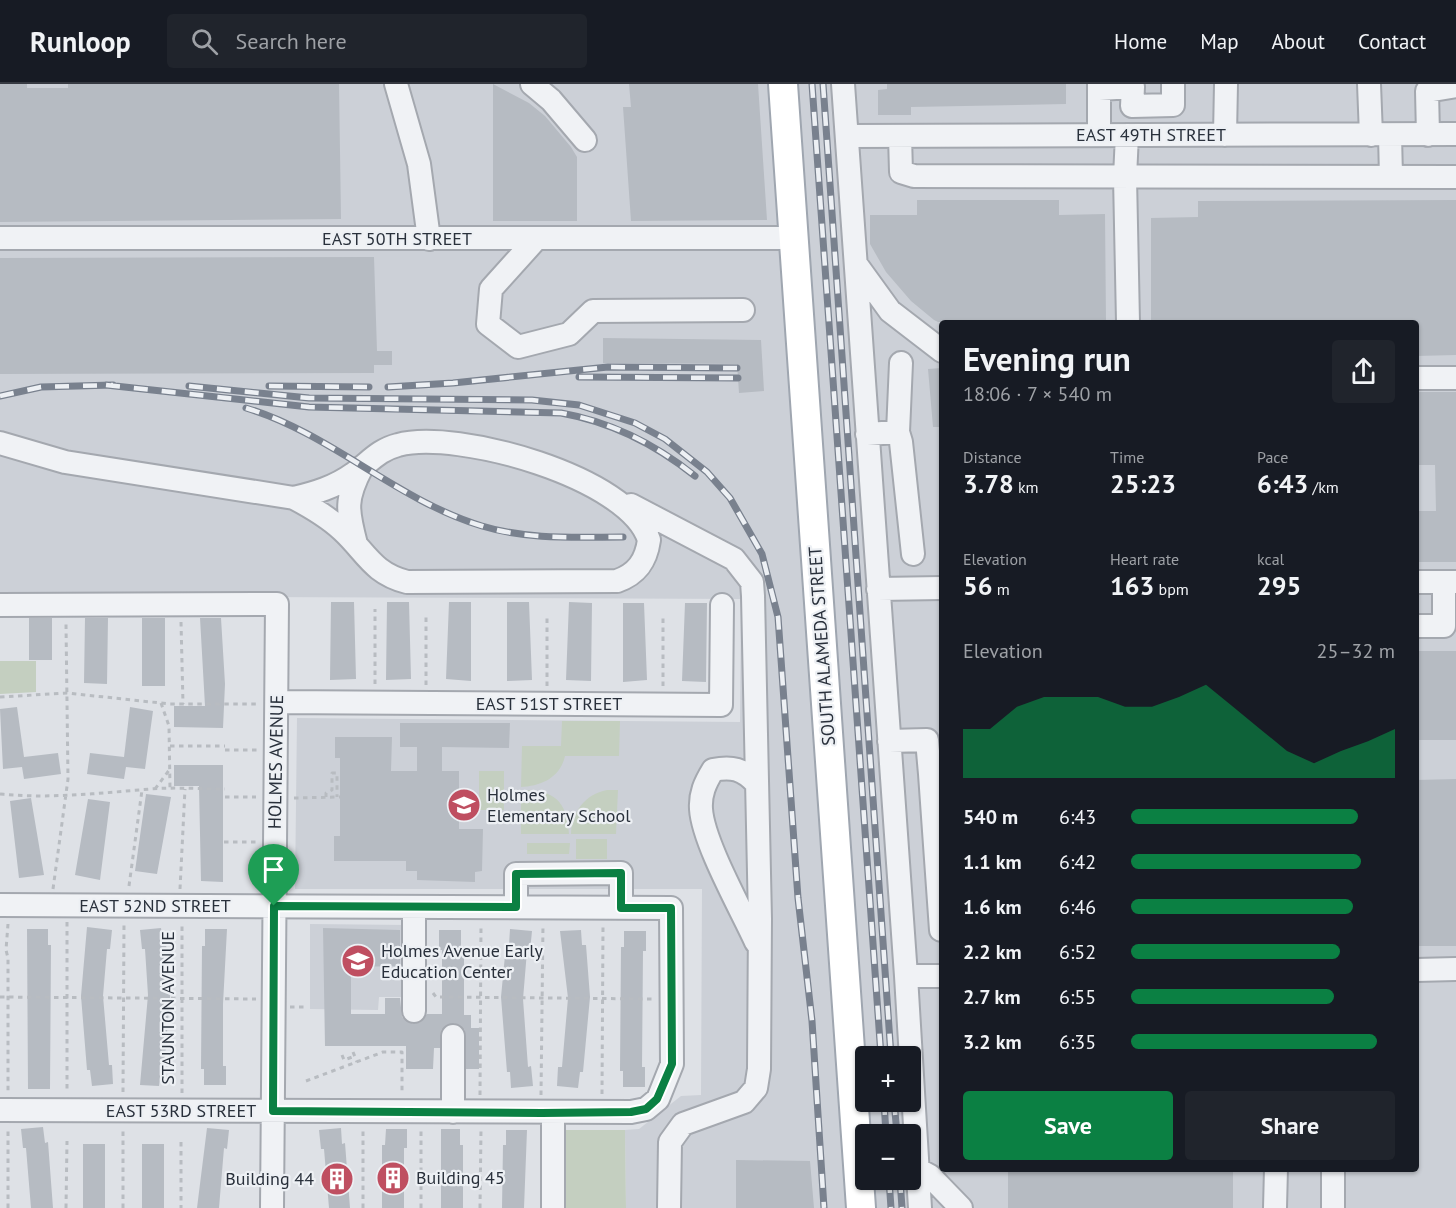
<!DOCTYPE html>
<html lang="en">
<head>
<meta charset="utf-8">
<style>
	:root { --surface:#171b24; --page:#20242c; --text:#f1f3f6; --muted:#9ea1a6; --line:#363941; --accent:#0b8043 }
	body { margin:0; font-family:"PT Sans",sans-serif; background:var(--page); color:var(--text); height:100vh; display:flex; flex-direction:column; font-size:22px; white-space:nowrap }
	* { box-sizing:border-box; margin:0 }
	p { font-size:20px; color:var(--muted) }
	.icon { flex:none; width:33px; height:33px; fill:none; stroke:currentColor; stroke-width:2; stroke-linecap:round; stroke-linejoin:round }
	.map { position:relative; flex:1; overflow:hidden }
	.sheet { position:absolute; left:939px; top:236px; width:480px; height:852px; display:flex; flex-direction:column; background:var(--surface); border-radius:6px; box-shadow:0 2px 4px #0004 }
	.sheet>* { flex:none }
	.fabs { position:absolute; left:855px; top:962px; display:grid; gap:12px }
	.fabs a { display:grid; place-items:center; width:66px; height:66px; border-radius:6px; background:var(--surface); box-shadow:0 2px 4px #0004; font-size:30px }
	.pin { position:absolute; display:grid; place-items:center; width:51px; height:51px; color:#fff; margin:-62px -26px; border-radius:50% 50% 50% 0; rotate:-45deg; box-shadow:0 0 6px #0007 }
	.pin .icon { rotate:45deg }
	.round { display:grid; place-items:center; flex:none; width:63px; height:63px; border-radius:6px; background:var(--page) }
	.summary { display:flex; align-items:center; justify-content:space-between; height:102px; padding:0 24px }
	h1 { font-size:33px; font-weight:700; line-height:45px }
	.metrics { display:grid; grid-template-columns:repeat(3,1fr); gap:9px; height:102px; padding:6px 24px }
	.metrics div { display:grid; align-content:center }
	.metrics b { font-size:26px; font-weight:700 }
	.metrics small { font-size:16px; font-weight:400 }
	.metrics p { font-size:16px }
	.chart { height:168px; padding:12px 24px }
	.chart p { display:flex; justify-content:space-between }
	.chart svg { width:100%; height:108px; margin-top:6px; fill:var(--accent); opacity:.7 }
	.primary-button { display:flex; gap:12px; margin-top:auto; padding:12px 24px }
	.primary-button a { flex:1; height:69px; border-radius:6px; background:var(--accent); color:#fff; font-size:24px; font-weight:700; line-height:69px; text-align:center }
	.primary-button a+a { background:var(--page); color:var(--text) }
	ul { padding:0 24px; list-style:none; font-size:20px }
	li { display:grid; grid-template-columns:96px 72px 1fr; align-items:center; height:45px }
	li i { height:15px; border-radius:8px; background:var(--accent) }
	header { display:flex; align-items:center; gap:36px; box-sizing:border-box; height:84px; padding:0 30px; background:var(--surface); border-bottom:2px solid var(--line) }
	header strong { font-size:28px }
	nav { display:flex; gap:33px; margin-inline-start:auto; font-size:21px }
	.search { width:420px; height:54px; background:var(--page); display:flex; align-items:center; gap:15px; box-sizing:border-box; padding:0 21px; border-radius:6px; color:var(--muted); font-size:22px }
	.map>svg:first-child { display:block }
	.built { fill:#ccd0d7; fill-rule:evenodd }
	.green { fill:#c4cfc0 }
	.building { fill:#b6bbc2 }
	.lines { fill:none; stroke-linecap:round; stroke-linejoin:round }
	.minor-casing { stroke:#a4a8af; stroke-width:26 }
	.major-casing { stroke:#9fa6b0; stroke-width:32 }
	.path { stroke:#b8bcc1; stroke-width:3; stroke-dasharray:4.5 4.5; stroke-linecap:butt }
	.minor { stroke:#f0f2f5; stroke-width:22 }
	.major { stroke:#fff; stroke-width:28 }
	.rail-casing { stroke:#79818e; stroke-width:7 }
	.rail { stroke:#edf0f4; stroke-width:4.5; stroke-dasharray:14; stroke-linecap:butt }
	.route-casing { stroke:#fff; stroke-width:12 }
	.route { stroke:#0b8043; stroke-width:8 }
	.labels { text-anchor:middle; stroke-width:4.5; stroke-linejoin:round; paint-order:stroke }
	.street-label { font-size:18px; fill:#29303b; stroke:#edf0f4 }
	.poi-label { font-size:18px; fill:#29303b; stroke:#edf0f4; text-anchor:start }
</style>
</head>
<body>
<header>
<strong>Runloop</strong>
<div class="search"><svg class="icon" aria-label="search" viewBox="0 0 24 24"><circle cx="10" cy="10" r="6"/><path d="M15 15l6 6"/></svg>Search here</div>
<nav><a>Home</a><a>Map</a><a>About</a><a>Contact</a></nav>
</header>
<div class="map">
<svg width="1456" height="1124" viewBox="0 0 1456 1124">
	<rect width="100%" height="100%" fill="#dee1e6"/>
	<path class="built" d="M0,0H1456V1124H626L625,1046L639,1045L681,1012L701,1011L702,805H295L297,634L740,638L741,515L0,512ZM942,238H1416V1084H942ZM866,972H910V1017H866ZM866,1050H910V1095H866Z
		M310,840L407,841L406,913H379L378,926L310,925Z"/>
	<path class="green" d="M0,577H36V608L0,610Z
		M562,637H620L619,672H565C560,694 541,702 521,703L522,662H561Z
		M479,687H504V726H479Z
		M521,706C554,706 567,716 569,750H521Z
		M607,706H618L616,750H571C572,728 585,710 607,706Z
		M576,755H607V775H576Z
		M527,759H570L569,770H527Z
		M566,1046H625L626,1124H563V1056Z"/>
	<path class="building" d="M0,0H27V4H68V0H339L341,135L0,138Z
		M493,0L529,19L545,32L571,63L577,73V137H493Z
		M629,0H758L767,136L631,137L623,23H631Z
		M887,0H1066V20L911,23V31H878V6L887,5Z
		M917,116H1059V131L1105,130L1106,238H938L934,236L911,217L886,188L870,160V131H917Z
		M1456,116V271L1416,272V238H1151V134L1198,133V117Z
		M374,173L377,267H392V281H374V289L0,290V174Z
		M603,254L761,256L764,307L739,309L737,280L603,279Z
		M942,284V343H933L928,285Z
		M1417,308H1456V478H1419L1418,427H1436L1435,381H1418Z
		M331,518H354L356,595L330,596Z
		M387,518H409L411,595L386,596Z
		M449,518H471V597L446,595Z
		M507,518H529L532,596L507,597Z
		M569,518L592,519L591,597L566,596Z
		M623,519H644L647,596L623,598Z
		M685,519H707L706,598L682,597Z
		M29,534H52V576H29Z
		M85,534H108L107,600L84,599Z
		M142,534H165V602H142Z
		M200,534H221L225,600L223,644L174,643V622H205Z
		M1416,567H1456V656H1416Z
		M17,623L24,673L58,669L61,690L24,695L22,683L3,685L0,625Z
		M130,623L153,627L145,685L126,683L124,695L87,690L90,669L124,673Z
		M400,639H510L509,664L442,663V687H459V745H483L482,787L475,788V798L417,796V787H406V777H334V752H340V674H335V653H392L391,687H417V663H400Z
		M174,681H223V798L201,797L199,702H174Z
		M1456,695V862H1416V696Z
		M146,710L171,713L157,790L135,787Z
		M31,714L44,791L19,794L10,717Z
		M88,715L110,718L100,796L75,791Z
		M87,843L112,846L110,865H107L103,912L109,981H112L113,1000L92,1002L90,986H87L81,912Z
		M161,844L163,860L166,859L170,913L164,986H161L159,1002L140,1001L148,911L145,865H142L140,846Z
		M323,844L400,846V882L351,883V930H385V914H400L402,933L413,940L421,938L427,930H442V866H439V846H461V862H464V931H471V944H479V985H466L465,946L454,939L441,946L440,964H434L433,985H406V962H325Z
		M27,845H48V861H51L50,1005H28Z
		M205,845H227L223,920V982H226V1001H204V985H201L202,862H205Z
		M510,845L532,847L530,867H527L523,915L528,983L531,982L533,1002L511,1004L510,988H507L501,913L506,861H509Z
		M581,846L582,861H586L590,913L583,988H580L578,1004L557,1002L558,983H562L568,914L560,847Z
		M624,847H646V867H643L642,983H645V1003H623V987H620L621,863H624Z
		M43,1043L45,1059L48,1058L53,1124H31L26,1064H23L21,1045Z
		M207,1044L229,1046L227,1065L224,1064L219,1124H197Z
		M341,1044L342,1060L345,1059L350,1124H329L324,1065H321L319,1046Z
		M386,1045H407V1064H404V1124H382V1061H385Z
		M441,1045H460V1061H463V1124H441Z
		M506,1046H527L524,1124H502L503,1061H506Z
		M83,1060H105V1124H83Z
		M142,1060H164V1124H142Z
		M736,1076L810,1077L814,1124H736Z
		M1008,1084H1233V1124H1008Z"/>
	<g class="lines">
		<g class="minor-casing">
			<path id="minor" d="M396,0L419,80L429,155
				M532,0L551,16L585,56
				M843,0L906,892L920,1124
				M1369,0L1371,51
				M1099,5L1133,3L1132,22L1173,21V0
				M1099,51V0
				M1127,51L1125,93L1128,238
				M1225,51L1226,0
				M1390,51L1391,93
				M1428,51L1427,7L1456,2
				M847,52L1456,50
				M900,52L901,88L914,92L1456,93
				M0,154H794
				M536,155L491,205L488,240L518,263L569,250L593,227L743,226
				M856,180L890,227L942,267
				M1416,294H1456
				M898,348L901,279
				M867,350L898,348L901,358L913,470
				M0,359L65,378L294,414C311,423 327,432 342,446C366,468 372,489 407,498L617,497C637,490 646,477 649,456C630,393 456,345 398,361C378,366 369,379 353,390C335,403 315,409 294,414
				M631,421L734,475L752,498L753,512L760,835L759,985L756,1004L744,1018L683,1040L670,1058L669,1124
				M356,460C347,426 345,415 362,383
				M1416,498H1456
				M878,505L942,504
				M0,521L277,520L272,1124
				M1416,542H1444V498
				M277,618L721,621L722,521
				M889,657L927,656L930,690L942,689
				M930,690L941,846
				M0,821L671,824L672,980L658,1015L646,1025L631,1028L0,1026
				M516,823V790L621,789V824
				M756,858C741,825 703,758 701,725C700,710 705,699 713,686C732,682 743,685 756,699
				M1416,886L1456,885
				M906,892H942
				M414,927V823
				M453,1028V952
				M1333,1084V1124
				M917,1085L930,1092L961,1124
				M553,1124V1029
				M1275,1124L1276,1084"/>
		</g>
		<g class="major-casing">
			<path id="major" d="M783,0L861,1124"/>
		</g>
		<path class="path" d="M181,538L183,620
			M375,600V525
			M426,601V531
			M547,602V532
			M663,602V532
			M0,613L67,609L170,620H256
			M161,619L169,642L170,705
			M170,662H225
			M225,666H257
			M155,705L170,685
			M0,710C50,715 101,709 151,705C176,703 201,705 225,705
			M225,713H256
			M326,713V709L332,706V689H337V713
			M294,714L340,713
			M224,758H256
			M129,802L142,706
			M53,805L68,695L66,540
			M180,805L185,705
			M67,838V1009
			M8,840L6,866L8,874V1009
			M433,909L436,913H443L655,915
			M0,913L256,915
			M290,923H306
			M353,968L357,978
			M342,971L344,976L355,972
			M306,997L383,968H402V1009
			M123,1008L124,840
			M182,1009V838
			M602,1010L603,843
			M480,1011L481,840
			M541,1011L543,840
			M181,1058V1124
			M8,1124V1045
			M66,1124L67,1057
			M123,1124V1045
			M363,1124V1044
			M421,1124V1046
			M480,1124L481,1045"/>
		<use href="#minor" class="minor"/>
		<use href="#major" class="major"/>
		<g class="rail-casing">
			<path id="rail" d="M812,0L881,972
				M823,0L891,972
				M579,293L738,294
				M106,301L309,323L561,329C612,338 655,360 695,392
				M189,302L309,314L532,316L579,321L635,339L665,355L707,388L730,414L762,470L778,533L798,814L812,937L824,1124
				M269,302L369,303
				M388,303L453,299L608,283L737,284
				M0,312L41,303L113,301
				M246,324C330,349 398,417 482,442C528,456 576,453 623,453
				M884,1017L886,1050
				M894,1017L897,1050
				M889,1095L891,1124
				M900,1095L902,1124"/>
		</g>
		<use href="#rail" class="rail"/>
	</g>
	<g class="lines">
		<g class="route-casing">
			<path id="route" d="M621,789V824H671L672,980L657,1015L646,1025L631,1028L542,1029L273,1027L274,822L516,823V790Z"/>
		</g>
		<use href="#route" class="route"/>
	</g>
	<defs>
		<g id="school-disc" transform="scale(1.725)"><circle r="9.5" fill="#bf4f61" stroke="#edf0f4"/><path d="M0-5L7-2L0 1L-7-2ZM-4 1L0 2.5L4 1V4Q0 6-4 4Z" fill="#fff"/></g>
		<g id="building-disc" transform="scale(1.725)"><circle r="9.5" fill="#bf4f61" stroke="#edf0f4"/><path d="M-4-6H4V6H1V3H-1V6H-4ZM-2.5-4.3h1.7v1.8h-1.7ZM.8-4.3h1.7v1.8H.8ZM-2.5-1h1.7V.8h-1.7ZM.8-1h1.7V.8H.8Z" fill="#fff"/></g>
	</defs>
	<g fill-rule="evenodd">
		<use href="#school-disc" x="464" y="721"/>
		<use href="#school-disc" x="358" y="877"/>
		<use href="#building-disc" x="393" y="1094"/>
		<use href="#building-disc" x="337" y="1095"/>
	</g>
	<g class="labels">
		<g class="street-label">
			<text x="1151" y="57">EAST 49TH STREET</text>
			<text x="397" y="161">EAST 50TH STREET</text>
			<text transform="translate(822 562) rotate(-94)" y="6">SOUTH ALAMEDA STREET</text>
			<text x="549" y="626">EAST 51ST STREET</text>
			<text transform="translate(276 678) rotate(-89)" y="6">HOLMES AVENUE</text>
			<text x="155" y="828">EAST 52ND STREET</text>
			<text transform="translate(168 924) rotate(-90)" y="6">STAUNTON AVENUE</text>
			<text x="181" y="1033">EAST 53RD STREET</text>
		</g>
		<g class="poi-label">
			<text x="487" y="717">Holmes<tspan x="487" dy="21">Elementary School</tspan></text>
			<text x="381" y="873">Holmes Avenue Early<tspan x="381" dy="21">Education Center</tspan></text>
			<text x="416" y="1100">Building 45</text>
			<text x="314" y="1101" text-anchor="end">Building 44</text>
		</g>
	</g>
</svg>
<div class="fabs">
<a>+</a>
<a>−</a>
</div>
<div class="pin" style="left:274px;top:822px;background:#1e9e55"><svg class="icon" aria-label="arrive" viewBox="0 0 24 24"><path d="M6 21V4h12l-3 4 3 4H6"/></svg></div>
<section class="sheet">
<div class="summary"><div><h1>Evening run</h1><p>18:06 · 7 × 540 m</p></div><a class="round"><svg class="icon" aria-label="share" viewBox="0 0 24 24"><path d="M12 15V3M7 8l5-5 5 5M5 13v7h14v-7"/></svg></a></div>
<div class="metrics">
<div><p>Distance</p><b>3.78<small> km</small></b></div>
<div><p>Time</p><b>25:23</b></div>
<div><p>Pace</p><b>6:43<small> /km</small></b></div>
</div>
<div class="metrics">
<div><p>Elevation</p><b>56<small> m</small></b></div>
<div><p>Heart rate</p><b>163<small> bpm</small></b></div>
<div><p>kcal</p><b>295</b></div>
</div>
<div class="chart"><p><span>Elevation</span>25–32 m</p>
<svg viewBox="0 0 160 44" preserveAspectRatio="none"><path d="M0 44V24L10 24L20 15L30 11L40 11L50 11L60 15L70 15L80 11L90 6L100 15L110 24L120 33L130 38L140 33L150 29L160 24V44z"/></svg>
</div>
<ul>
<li><b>540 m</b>6:43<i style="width:86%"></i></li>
<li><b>1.1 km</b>6:42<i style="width:87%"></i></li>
<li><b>1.6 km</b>6:46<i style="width:84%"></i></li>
<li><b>2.2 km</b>6:52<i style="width:79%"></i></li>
<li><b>2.7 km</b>6:55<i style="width:77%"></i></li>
<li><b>3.2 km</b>6:35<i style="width:93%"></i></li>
</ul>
<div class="primary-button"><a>Save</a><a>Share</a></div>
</section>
</div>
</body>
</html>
